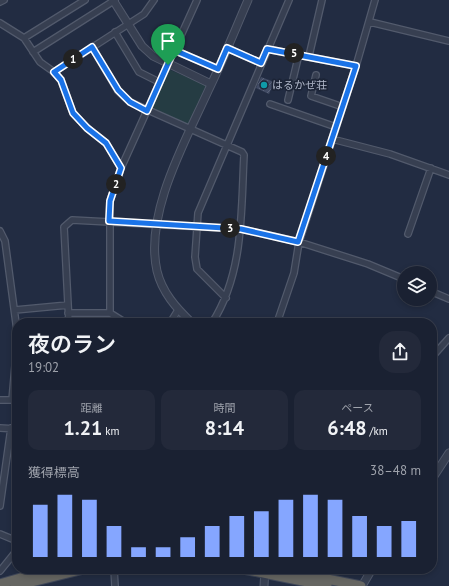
<!DOCTYPE html>
<html lang="ja">
<head>
<meta charset="utf-8">
<style>
	:root { --surface:#1a2132; --page:#23293a; --text:#f1f3f6; --muted:#9fa3ac; --line:#383e4d; --accent:#85a6ff }
	body { margin:0; font-family:"PT Sans","Noto Sans JP",sans-serif; background:var(--page); color:var(--text); height:100vh; display:flex; flex-direction:column; font-size:15px; white-space:nowrap }
	* { box-sizing:border-box; margin:0 }
	p { font-size:13px; color:var(--muted) }
	.icon { flex:none; width:22px; height:22px; fill:none; stroke:currentColor; stroke-width:2; stroke-linecap:round; stroke-linejoin:round }
	.map { position:relative; flex:1; overflow:hidden }
	.sheet { position:absolute; left:12px; top:318px; width:425px; height:256px; display:flex; flex-direction:column; background:var(--surface); border-radius:16px; box-shadow:0 2px 6px #0003,0 0 0 1px var(--line) }
	.sheet>* { flex:none }
	.tools { position:absolute; left:397px; top:266px; display:grid; gap:8px }
	.tools a { display:grid; place-items:center; width:40px; height:40px; border-radius:50%; background:var(--surface); box-shadow:0 2px 6px #0003,0 0 0 1px var(--line); font-size:20px }
	.pin { position:absolute; display:grid; place-items:center; width:34px; height:34px; color:#fff; margin:-41px -17px; border-radius:50% 50% 50% 0; rotate:-45deg; box-shadow:0 0 4px #0007 }
	.pin .icon { rotate:45deg }
	.km { position:absolute; width:20px; height:20px; margin:-10px; border-radius:50%; background:#222; color:#fff; font-size:11px; line-height:20px; text-align:center }
	.round { display:grid; place-items:center; flex:none; width:42px; height:42px; border-radius:16px; background:var(--page) }
	.overview { display:flex; align-items:center; justify-content:space-between; height:68px; padding:0 16px }
	h1 { font-size:22px; font-weight:600; line-height:30px }
	.figures { display:grid; grid-template-columns:repeat(3,1fr); gap:6px; height:68px; padding:4px 16px }
	.figures div { display:grid; align-content:center; border-radius:10px; background:var(--page); text-align:center }
	.figures b { font-size:20px; font-weight:600 }
	.figures small { font-size:11px; font-weight:400 }
	.figures p { font-size:11px }
	.chart { height:112px; padding:8px 16px }
	.chart p { display:flex; justify-content:space-between }
	.chart svg { width:100%; height:72px; margin-top:4px; stroke:var(--accent); stroke-width:6 }
	.map>svg:first-child { display:block }
	.park { fill:#253c43 }
	.building { fill:url(#building-hatch) }
	.lines { fill:none; stroke-linecap:round; stroke-linejoin:round }
	.minor-casing { stroke:#525a6c; stroke-width:8 }
	.tertiary-casing { stroke:#525a6c; stroke-width:9 }
	.trunk-casing { stroke:#3f4759; stroke-width:11 }
	.minor { stroke:#373f51; stroke-width:5.5 }
	.tertiary { stroke:#373f51; stroke-width:7 }
	.trunk { stroke:#666662; stroke-width:9 }
	.route-casing { stroke:#fff; stroke-width:8 }
	.route { stroke:#1a73e8; stroke-width:5 }
	.culture-dot { fill:#0f9aa8; stroke:#1c2436; stroke-width:1.5 }
	.labels { text-anchor:middle; stroke-width:3.5; stroke-linejoin:round; paint-order:stroke }
	.poi-label { font-size:11px; fill:#b3bacc; stroke:#1c2436; text-anchor:start }
</style>
</head>
<body>
<div class="map">
<svg width="449" height="586" viewBox="0 0 449 586">
	<defs>
		<pattern id="building-hatch" width="6" height="6" patternUnits="userSpaceOnUse"><rect width="6" height="6" fill="#414b64"/><path d="M-1 1l2-2M0 6l6-6M5 7l2-2" fill="none" stroke="#5a6379"/></pattern>
	</defs>
	<rect width="100%" height="100%" fill="#222c42"/>
	<path class="park" d="M168,69L206,85L188,126L151,110Z"/>
	<path class="building" d="M261,77L274,82L269,94L256,88Z"/>
	<g class="lines">
		<g class="minor-casing">
			<path id="minor" d="M0,2L4,0
				M370,22L449,41
				M0,23L24,38L40,62L54,72L61,80L73,113L87,128L106,143L121,168
				M115,32L139,72L159,82
				M24,38L85,0
				M92,47L118,91L130,102L242,152L244,155C241,212 244,273 212,323
				M227,48L261,63
				M267,49L356,66
				M174,50L218,69
				M33,52L115,0
				M309,56L322,0
				M54,72L144,14L154,0
				M316,75L311,96L343,107
				M288,100L299,54
				M270,104L336,127
				M332,139L390,154L449,175
				M0,231L5,241L17,331
				M408,234L431,168
				M430,291L449,299
				M226,298L197,269L195,257L198,213L289,0
				M15,310L68,305
				M68,313H110L126,323
				M110,313V201L121,168L197,0
				M69,323L64,227L72,220L241,229L299,242L368,264L404,279
				M170,323L178,310
				M277,323L294,273L299,242L356,66L375,0
				M432,357L449,338
				M0,400H12L17,343
				M0,428L17,429
				M0,506L11,428
				M0,534L17,541
				M114,569L115,586
				M0,571L17,550"/>
		</g>
		<g class="tertiary-casing">
			<path id="tertiary" d="M113,0L142,46L153,56L211,84
				M192,323C176,308 162,292 157,271C144,213 186,140 209,89C223,60 235,30 248,0
				M432,479L449,453
				M264,586L265,569
				M362,586L372,569"/>
		</g>
		<g class="trunk-casing">
			<path id="trunk" d="M243,569L327,586
				M278,569L361,586
				M0,584L52,569
				M15,586L84,569"/>
		</g>
		<use href="#minor" class="minor"/>
		<use href="#tertiary" class="tertiary"/>
		<use href="#trunk" class="trunk"/>
	</g>
	<g class="lines">
		<g class="route-casing">
			<path id="route" d="M92,47L118,90L130,102L147,111L174,50L218,69L227,48L261,63L267,49L356,66L298,242L241,229L109,221L110,201L121,168L106,143L87,128L73,113L61,80L54,72Z"/>
		</g>
		<use href="#route" class="route"/>
	</g>
	<circle class="culture-dot" cx="264" cy="85" r="4"/>
	<g class="labels">
		<g class="poi-label">
			<text x="272" y="89">はるかぜ荘</text>
		</g>
	</g>
</svg>
<div class="tools">
<a><svg class="icon" aria-label="layers" viewBox="0 0 24 24"><path d="M12 4l9 5-9 5-9-5zM3 14l9 5 9-5"/></svg></a>
</div>
<div class="pin" style="left:168px;top:65px;background:#1e9e55"><svg class="icon" aria-label="arrive" viewBox="0 0 24 24"><path d="M6 21V4h12l-3 4 3 4H6"/></svg></div>
<b class="km" style="left:73px;top:59px">1</b>
<b class="km" style="left:116px;top:184px">2</b>
<b class="km" style="left:230px;top:228px">3</b>
<b class="km" style="left:326px;top:156px">4</b>
<b class="km" style="left:294px;top:53px">5</b>
<section class="sheet">
<div class="overview"><div><h1>夜のラン</h1><p>19:02</p></div><a class="round"><svg class="icon" aria-label="share" viewBox="0 0 24 24"><path d="M12 15V3M7 8l5-5 5 5M5 13v7h14v-7"/></svg></a></div>
<div class="figures">
<div><p>距離</p><b>1.21<small> km</small></b></div>
<div><p>時間</p><b>8:14</b></div>
<div><p>ペース</p><b>6:48<small> /km</small></b></div>
</div>
<div class="chart"><p><span>獲得標高</span>38–48 m</p>
<svg viewBox="0 0 160 44" preserveAspectRatio="none"><path d="M5 44V12M15 44V6M25 44V9M35 44V25M45 44V38M55 44V38M65 44V32M75 44V25M85 44V19M95 44V16M105 44V9M115 44V6M125 44V9M135 44V19M145 44V25M155 44V22"/></svg>
</div>
</section>
</div>
</body>
</html>
